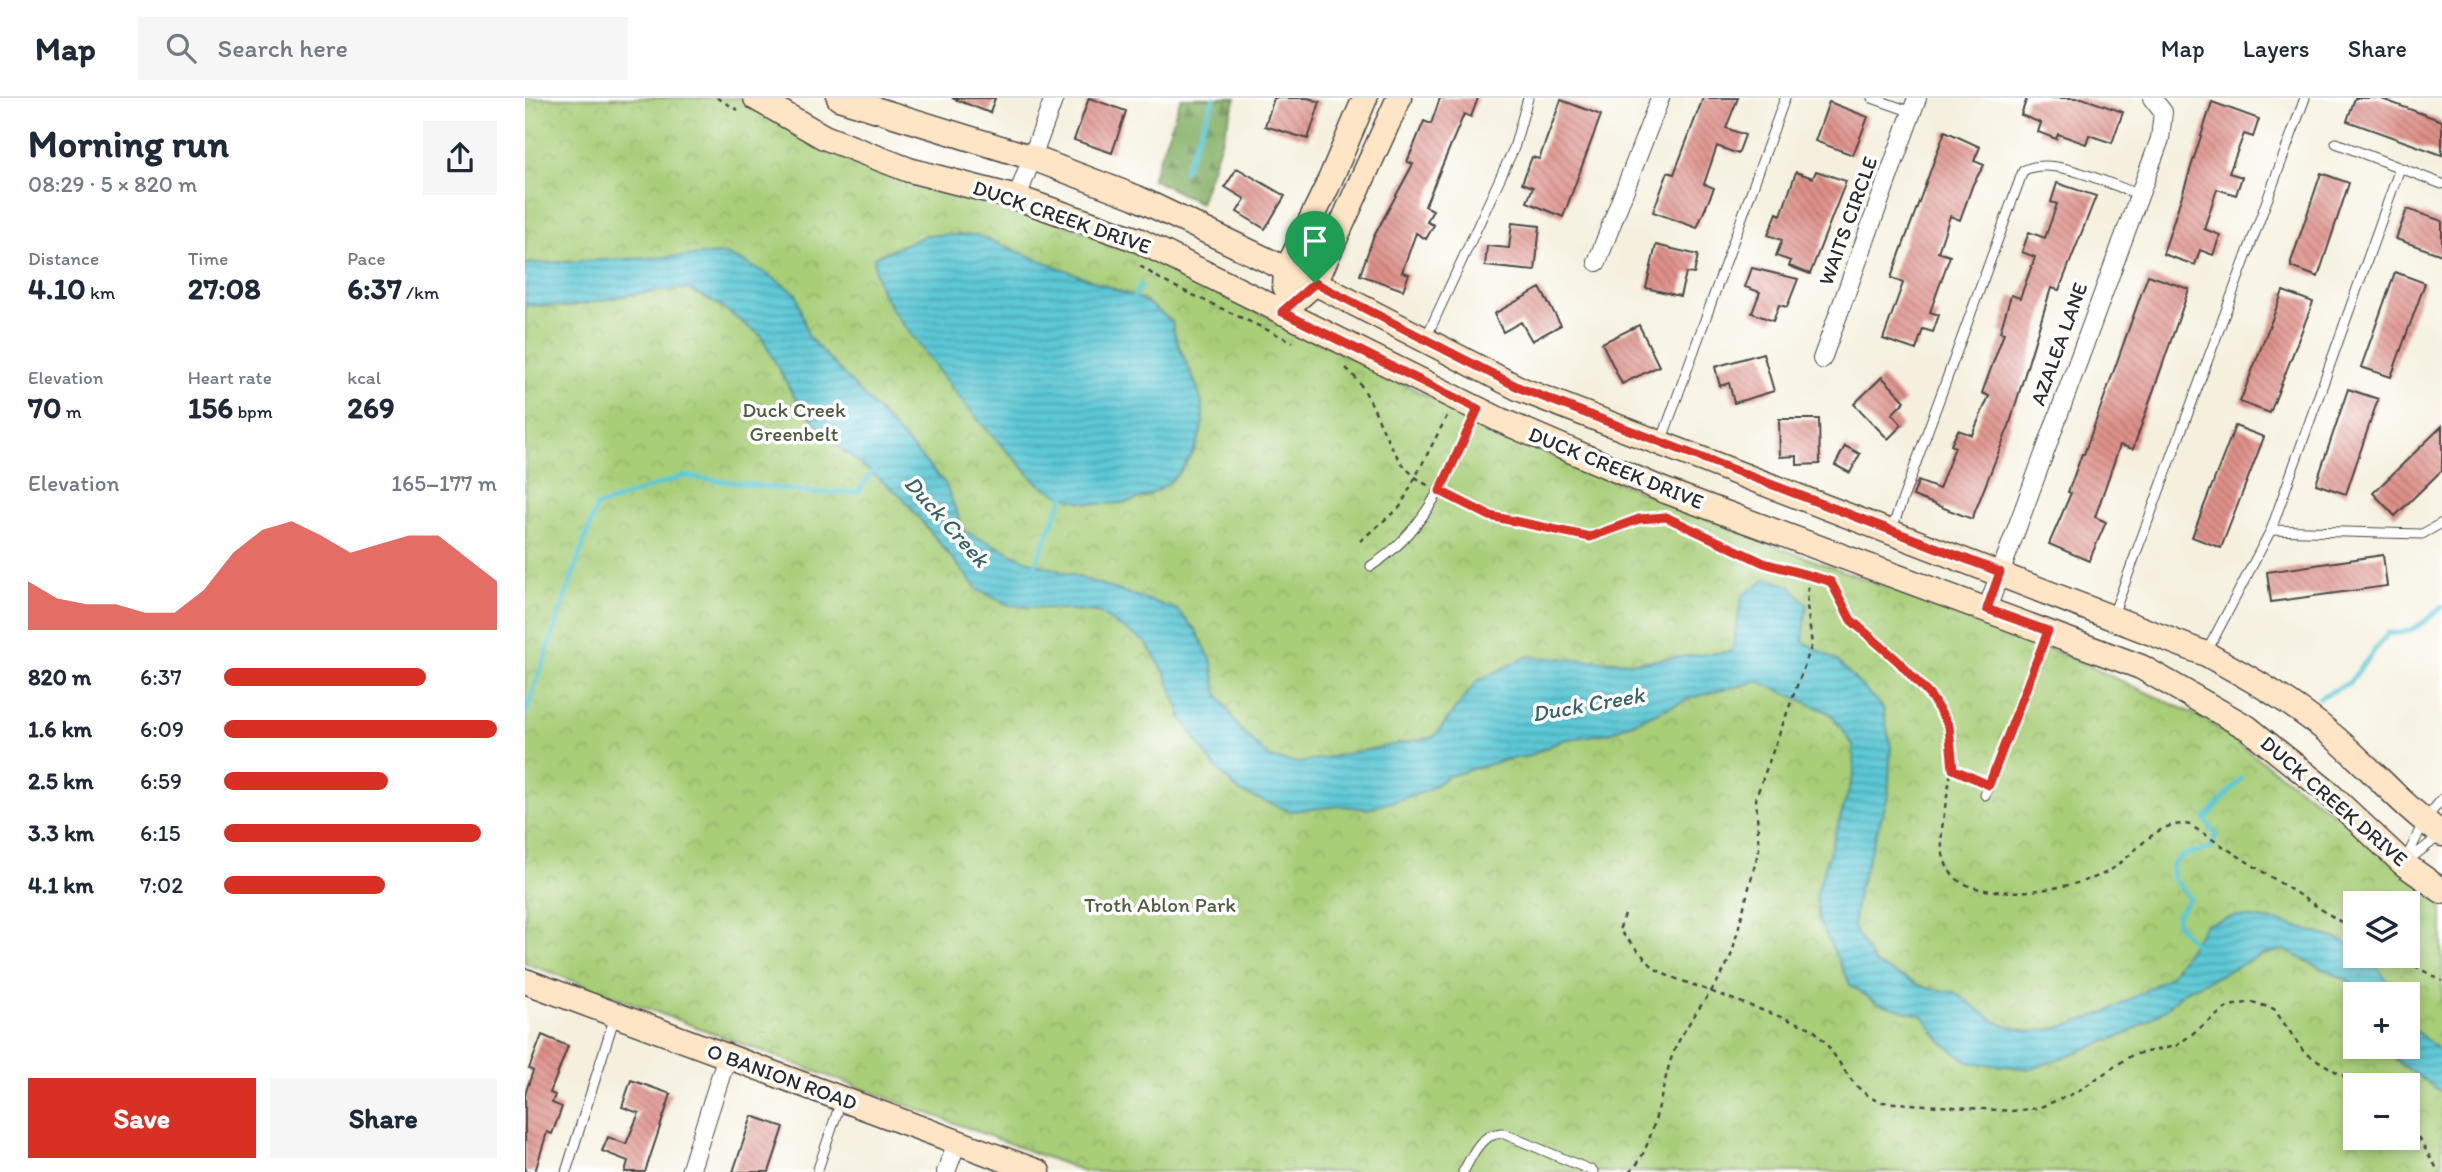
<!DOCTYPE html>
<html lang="en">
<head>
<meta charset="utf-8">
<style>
	:root { --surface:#fff; --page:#f6f6f7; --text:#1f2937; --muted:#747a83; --line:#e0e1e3; --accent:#d93025 }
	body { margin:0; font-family:Itim,sans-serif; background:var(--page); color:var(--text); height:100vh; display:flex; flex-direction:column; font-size:26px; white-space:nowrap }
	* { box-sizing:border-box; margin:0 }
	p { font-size:23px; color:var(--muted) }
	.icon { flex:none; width:38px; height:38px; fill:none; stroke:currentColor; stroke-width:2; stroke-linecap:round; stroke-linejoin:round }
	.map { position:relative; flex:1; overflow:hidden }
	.sheet { display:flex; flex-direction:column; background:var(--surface); width:525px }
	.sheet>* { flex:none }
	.fabs { position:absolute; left:1818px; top:793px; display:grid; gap:14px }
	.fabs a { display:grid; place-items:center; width:77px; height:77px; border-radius:0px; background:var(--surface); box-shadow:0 4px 10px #0003; font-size:35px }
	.pin { position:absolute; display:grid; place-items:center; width:60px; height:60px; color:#fff; margin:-72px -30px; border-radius:50% 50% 50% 0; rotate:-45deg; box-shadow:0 0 7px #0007 }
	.pin .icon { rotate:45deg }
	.round { display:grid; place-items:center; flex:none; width:74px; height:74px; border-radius:0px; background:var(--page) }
	.overview { display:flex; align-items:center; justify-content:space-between; height:119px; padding:0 28px }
	h1 { font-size:38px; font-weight:700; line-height:52px }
	.metrics { display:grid; grid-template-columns:repeat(3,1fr); gap:10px; height:119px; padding:7px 28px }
	.metrics div { display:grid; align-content:center }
	.metrics b { font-size:30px; font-weight:700 }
	.metrics small { font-size:19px; font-weight:400 }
	.metrics p { font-size:19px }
	.chart { height:196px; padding:14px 28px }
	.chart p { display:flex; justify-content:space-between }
	.chart svg { width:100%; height:126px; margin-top:7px; fill:var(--accent); opacity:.7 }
	.button { display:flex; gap:14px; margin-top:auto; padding:14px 28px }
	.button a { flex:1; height:80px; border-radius:0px; background:var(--accent); color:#fff; font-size:28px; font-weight:700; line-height:80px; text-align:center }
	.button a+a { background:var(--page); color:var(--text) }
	ul { padding:0 28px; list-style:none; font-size:23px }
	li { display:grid; grid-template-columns:112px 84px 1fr; align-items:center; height:52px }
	li i { height:18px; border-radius:9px; background:var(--accent) }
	header { display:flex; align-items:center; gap:42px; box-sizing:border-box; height:98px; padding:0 35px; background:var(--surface); border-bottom:2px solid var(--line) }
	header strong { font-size:33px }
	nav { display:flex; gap:38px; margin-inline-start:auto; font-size:24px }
	.search { width:490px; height:63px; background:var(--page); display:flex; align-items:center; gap:18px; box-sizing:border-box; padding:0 24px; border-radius:0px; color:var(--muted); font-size:26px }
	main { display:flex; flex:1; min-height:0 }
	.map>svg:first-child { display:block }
	.forest { fill:url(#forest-firs); stroke:#586e4a; stroke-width:2 }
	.park { fill:url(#park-crowns); stroke:#6a7c52; stroke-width:2; fill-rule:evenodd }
	.water { fill:url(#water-rules); stroke:#447a80; stroke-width:2 }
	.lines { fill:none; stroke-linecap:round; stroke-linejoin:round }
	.stream { stroke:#5cc8d5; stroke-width:5 }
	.building { fill:url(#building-back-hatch) }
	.lane-casing { stroke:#494946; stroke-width:11 }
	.street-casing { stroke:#494946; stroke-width:20 }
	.secondary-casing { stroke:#494946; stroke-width:27 }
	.path { stroke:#494946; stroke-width:2.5; stroke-dasharray:5 5; stroke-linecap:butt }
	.lane { stroke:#fff; stroke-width:9 }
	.street { stroke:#fff; stroke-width:18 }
	.secondary { stroke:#fde5c5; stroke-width:24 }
	.route-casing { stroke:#fff; stroke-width:14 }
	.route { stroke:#d93025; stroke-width:9 }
	.labels { text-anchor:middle; stroke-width:7; stroke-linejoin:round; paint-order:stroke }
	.street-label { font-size:21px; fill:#2b2b2b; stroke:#fff }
	.park-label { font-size:21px; fill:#505c42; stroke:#fff }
	.water-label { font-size:23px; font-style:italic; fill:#3c6266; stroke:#fff }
</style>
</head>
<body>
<header>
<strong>Map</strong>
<div class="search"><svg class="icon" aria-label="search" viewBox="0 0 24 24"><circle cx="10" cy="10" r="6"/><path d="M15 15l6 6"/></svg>Search here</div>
<nav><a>Map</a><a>Layers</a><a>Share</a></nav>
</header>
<main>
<section class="sheet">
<div class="overview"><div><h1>Morning run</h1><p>08:29 · 5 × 820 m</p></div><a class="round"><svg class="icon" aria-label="share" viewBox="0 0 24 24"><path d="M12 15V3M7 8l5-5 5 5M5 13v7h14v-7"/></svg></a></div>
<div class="metrics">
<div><p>Distance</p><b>4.10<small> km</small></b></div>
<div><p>Time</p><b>27:08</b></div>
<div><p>Pace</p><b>6:37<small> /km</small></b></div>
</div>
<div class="metrics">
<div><p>Elevation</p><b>70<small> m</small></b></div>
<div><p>Heart rate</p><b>156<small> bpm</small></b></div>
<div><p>kcal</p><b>269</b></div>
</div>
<div class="chart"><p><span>Elevation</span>165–177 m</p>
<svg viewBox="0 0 160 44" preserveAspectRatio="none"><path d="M0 44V27L10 33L20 35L30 35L40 38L50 38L60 30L70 17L80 9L90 6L100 11L110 17L120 14L130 11L140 11L150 19L160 27V44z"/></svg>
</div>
<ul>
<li><b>820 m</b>6:37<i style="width:74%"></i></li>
<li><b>1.6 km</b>6:09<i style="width:100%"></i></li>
<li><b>2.5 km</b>6:59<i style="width:60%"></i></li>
<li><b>3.3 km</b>6:15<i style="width:94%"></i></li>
<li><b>4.1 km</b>7:02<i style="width:59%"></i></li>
</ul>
<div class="button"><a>Save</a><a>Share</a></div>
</section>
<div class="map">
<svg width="1917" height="1074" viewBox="0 0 1917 1074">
	<defs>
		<pattern id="forest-firs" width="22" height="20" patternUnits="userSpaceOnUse" patternTransform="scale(1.75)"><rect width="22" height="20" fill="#86b168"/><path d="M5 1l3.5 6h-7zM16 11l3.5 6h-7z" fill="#6e9056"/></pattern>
		<pattern id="park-crowns" width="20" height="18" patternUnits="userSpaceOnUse" patternTransform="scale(1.75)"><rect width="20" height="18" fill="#a8ce78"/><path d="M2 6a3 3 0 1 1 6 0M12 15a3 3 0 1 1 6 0" fill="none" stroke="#91b168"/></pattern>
		<pattern id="water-rules" width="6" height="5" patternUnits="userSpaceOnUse" patternTransform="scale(1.75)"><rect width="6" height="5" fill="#5cc8d5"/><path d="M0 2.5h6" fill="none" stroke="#4ca3ad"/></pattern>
		<pattern id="building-back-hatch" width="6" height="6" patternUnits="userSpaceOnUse" patternTransform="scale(1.75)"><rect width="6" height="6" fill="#de9089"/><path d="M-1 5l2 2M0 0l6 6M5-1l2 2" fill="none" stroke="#b47670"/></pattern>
	</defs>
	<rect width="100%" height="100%" fill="#fff"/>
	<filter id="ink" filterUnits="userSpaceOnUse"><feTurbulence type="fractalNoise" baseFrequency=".0143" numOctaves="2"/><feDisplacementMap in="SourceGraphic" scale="14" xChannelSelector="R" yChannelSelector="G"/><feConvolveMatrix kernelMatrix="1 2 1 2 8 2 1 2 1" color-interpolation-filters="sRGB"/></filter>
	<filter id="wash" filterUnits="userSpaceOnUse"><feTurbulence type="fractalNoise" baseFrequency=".00686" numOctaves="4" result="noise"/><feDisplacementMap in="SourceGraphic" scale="28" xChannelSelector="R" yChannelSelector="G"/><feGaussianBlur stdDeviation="1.57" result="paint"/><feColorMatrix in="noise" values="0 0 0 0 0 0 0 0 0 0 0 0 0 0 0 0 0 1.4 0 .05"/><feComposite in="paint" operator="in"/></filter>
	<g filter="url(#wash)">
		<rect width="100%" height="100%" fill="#f5f0de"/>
		<path class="forest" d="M656,0H711L675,105L627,81Z"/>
		<path class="park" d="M0,0H222L607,153L864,278L973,335L1226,439L1513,545L1678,620L1917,795V1074H561L0,865ZM1830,805H1883V858H1830ZM1830,896H1883V948H1830ZM1830,987H1883V1040H1830Z"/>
		<path class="water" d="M402,137H451L620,203L647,223C651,258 684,292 677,329C672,356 652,383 628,395C594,413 549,408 516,387C507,381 498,369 490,361C454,326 424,288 394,247C383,232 369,216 360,200C352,187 349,173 349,159Z
			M201,156L239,174L271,195L283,238L420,385L439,433L501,462L651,511L671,532L687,564L692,594L714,630L745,660L774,665L909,639L952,583L1001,559L1111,564L1207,553L1217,498L1242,480L1266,488L1282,506L1278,543L1312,563L1358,610L1366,649L1363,699L1333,793L1328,829L1350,866L1401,890L1429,894L1473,925L1506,934L1533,930L1580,915L1644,879L1681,826L1711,818L1756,824L1819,843L1830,851V858L1846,861L1862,882L1867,896H1835L1826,884L1759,852L1735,858L1660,893L1642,910L1604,935L1506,971L1443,964L1416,943L1398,918L1352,905L1326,888L1294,823L1291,797L1329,676L1328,647L1305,615L1233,583L1166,600L1084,635L1038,642L1004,658L976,663L924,678L899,694L843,711L818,708L764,713L715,694L690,669L658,622L640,574L620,544L572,514L484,507L453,492L376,398L304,341L268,297L236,238L194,207L163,191L114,195L43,209L0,207V166Z
			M1883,927L1917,954V994L1877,967L1858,949L1883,948Z"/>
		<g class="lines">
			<path class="stream" d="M659,73L689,0
				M607,203L616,187
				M509,469L542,391
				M1794,600L1824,585L1863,535C1886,538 1900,523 1917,509
				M0,618L71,409L158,378L290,395L333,394L350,370
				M1671,847L1653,828L1652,817L1665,800L1648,780L1647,767L1658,757L1686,750L1691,737L1680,721L1716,681"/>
		</g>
		<g id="blocks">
			<path class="building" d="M427,0H470L465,15Z
				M564,0L601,13L587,55L549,42Z
				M749,0H783L795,4L783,41L740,28Z
				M915,0H953L946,19L939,16L900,108L908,112L902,124L909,127L901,141L891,135L877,174L884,176L878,192L835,177L848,140L888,66L882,64L899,23L906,26Z
				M1178,0H1213L1201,30L1220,37L1213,56L1192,48L1179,86L1189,90L1172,130L1128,114L1143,74L1149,76Z
				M1502,0H1557L1598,14L1587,45L1564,37L1561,46L1533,36L1531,41L1513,34L1516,25L1496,17Z
				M1830,0H1854L1917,23V57L1822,23Z
				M1036,2L1076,17L1038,119L1002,104L1008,89L997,85L1007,59L1014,61Z
				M1304,4L1343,19L1328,57L1290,43Z
				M1687,4L1734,21L1728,39L1719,36L1704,75L1717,79L1711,97L1692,91L1679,131L1695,137L1688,157L1675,152L1670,167L1638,156Z
				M1420,33L1455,49L1449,63L1459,67L1448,86L1435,122L1425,118L1413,154L1425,158L1405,214L1414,217L1408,234L1398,231L1391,252L1358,241L1378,185L1366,180Z
				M712,70L760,98L740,131L712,114L720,101L700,89Z
				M1291,73L1321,83L1285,176L1264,168L1266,163L1251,158L1257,142L1243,137L1252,115L1256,117L1271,74L1288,80Z
				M1796,75L1824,85L1793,179L1766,169V164Z
				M1532,85L1571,98L1534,192L1526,190L1484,328L1447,421L1388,398L1393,383L1414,391L1430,349L1426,347L1433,332L1447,337L1464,298L1457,295L1479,235L1475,234L1486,197L1495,200L1510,159L1497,154L1504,134L1520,140L1532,106L1526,104Z
				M1882,111L1917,123V157L1871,141Z
				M987,125L1015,128L1010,173L960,168L962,148L984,150Z
				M1131,147L1173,157L1169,176L1161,175L1155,198L1121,190Z
				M1227,170L1273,181L1262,209L1254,207L1248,223L1227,215L1235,194L1220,189Z
				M1870,174L1900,185L1866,279L1836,269Z
				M1623,177L1664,191L1608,351L1595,347L1570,419L1581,424L1564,463L1524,446L1546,395L1543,394L1557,356H1559Z
				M1015,190L1036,227L1007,243L996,224L978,234L969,216Z
				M1758,193L1788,204L1745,315L1715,304Z
				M1114,227L1134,268L1097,286L1077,245Z
				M1238,255L1249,293L1209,305L1204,285L1195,288L1190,269Z
				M1357,279L1380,303L1367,316L1377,327L1363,341L1329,306Z
				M1823,291L1853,301L1821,396L1791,386Z
				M1254,321H1294L1295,366L1272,367V358L1255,359Z
				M1710,328L1739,339L1696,450L1667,439Z
				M1917,328V372L1870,418L1848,395Z
				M1320,348L1335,356L1325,375L1310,367Z
				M1858,457L1862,488L1746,504L1742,474Z
				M17,937L43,948L25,995L30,997L27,1005L37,1009L27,1036L22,1034L10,1074H0V996L8,973L4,971Z
				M106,982L146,996L120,1074H100L103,1063L77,1053L83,1039L101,1046L114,1015L97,1009Z
				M227,1018L259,1029L244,1074H208Z"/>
		</g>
	</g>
	<g filter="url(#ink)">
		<use href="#blocks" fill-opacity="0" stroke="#494946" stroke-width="2"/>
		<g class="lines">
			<g class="lane-casing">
				<path id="lane" d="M1347,0L1387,14
					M1811,45L1917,86
					M1875,70L1746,432L1897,436L1917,425
					M900,242L989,50L1003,0
					M1136,344L1260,0
					M1366,433L1498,73C1526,56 1583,86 1613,96
					M846,468C903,432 925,371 952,313
					M1588,517L1780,0
					M1681,555L1746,432
					M1460,697L1522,535
					M1880,764L1899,723L1917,701
					M1881,764L1917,736
					M41,1074L90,918
					M292,1074L316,1003
					M938,1074C949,1055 954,1037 977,1035L1068,1073"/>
			</g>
			<g class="street-casing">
				<path id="street" d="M492,100L529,0
					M1072,164L1135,0
					M1297,261L1392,0
					M1462,511L1635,41L1638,14L1627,0
					M165,1074L202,958
					M421,1074L432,1044"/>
			</g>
			<g class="secondary-casing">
				<path id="secondary" d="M231,0L299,39L384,72L492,100L613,142L975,322L1138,392L1616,569L1723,630L1799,691L1879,766L1917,793
					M314,0L505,59L610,99L790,185L995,291L1681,556C1725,580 1769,605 1808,638C1845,669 1877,708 1917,736
					M760,189L761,173L802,89L840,0
					M757,214L790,185L874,0
					M0,883L513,1074"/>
			</g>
			<path class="path" d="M192,0L213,12
				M615,168L640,184L768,244
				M821,270C859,304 855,362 904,388
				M925,399L966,418L1065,439L1114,421L1141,419L1239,465L1306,484C1314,497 1315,511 1326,522C1358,555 1410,583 1424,631C1438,676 1400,739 1426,775C1450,808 1551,791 1582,774C1610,759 1630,720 1665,727L1830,833
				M835,443L875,409L922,318
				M1428,671L1454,682
				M1100,817L1094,832L1129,870L1141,877L1286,930C1312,950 1324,996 1357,1004L1487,1013L1513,1010L1550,995L1607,957L1651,948L1704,908L1727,904L1749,911L1779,954L1833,987
				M1872,858L1917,883
				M1883,1022L1914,1074
				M1104,1074C1126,1060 1137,990 1145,964C1158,923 1192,894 1207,855L1234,751L1231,699L1287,547L1282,507L1284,478"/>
			<use href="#lane" class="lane"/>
			<use href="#street" class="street"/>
			<use href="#secondary" class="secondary"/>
		</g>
	</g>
	<g class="lines" filter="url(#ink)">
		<g class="route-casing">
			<path id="route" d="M790,185L995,290L1475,474L1462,511L1523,533L1464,687L1428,671L1424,628L1406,599L1373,563L1326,522L1306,484L1301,482L1239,465L1141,419L1114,421L1065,439L965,418L915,393L953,311L757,214Z"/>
		</g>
		<use href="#route" class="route"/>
	</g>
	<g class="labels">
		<g class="street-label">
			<text transform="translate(537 119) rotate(19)" y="7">DUCK CREEK DRIVE</text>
			<text transform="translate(1323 123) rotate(-70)" y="7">WAITS CIRCLE</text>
			<text transform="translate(1534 246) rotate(-70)" y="7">AZALEA LANE</text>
			<text transform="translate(1091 370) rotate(22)" y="7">DUCK CREEK DRIVE</text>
			<text transform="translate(1809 703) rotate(41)" y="7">DUCK CREEK DRIVE</text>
			<text transform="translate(257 979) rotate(20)" y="7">O BANION ROAD</text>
		</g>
		<g class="park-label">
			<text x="269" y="319">Duck Creek<tspan x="269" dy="24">Greenbelt</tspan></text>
			<text x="635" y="814">Troth Ablon Park</text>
		</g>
		<g class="water-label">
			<text transform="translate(422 423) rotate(48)" y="8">Duck Creek</text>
			<text transform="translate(1063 606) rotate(-10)" y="8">Duck Creek</text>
		</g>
	</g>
</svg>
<div class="fabs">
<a><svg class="icon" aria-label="layers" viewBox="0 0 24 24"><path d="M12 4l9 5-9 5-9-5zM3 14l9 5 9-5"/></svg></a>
<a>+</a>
<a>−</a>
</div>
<div class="pin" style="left:790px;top:185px;background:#1e9e55"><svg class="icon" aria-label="arrive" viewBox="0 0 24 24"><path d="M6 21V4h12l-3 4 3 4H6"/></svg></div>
</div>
</main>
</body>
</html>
